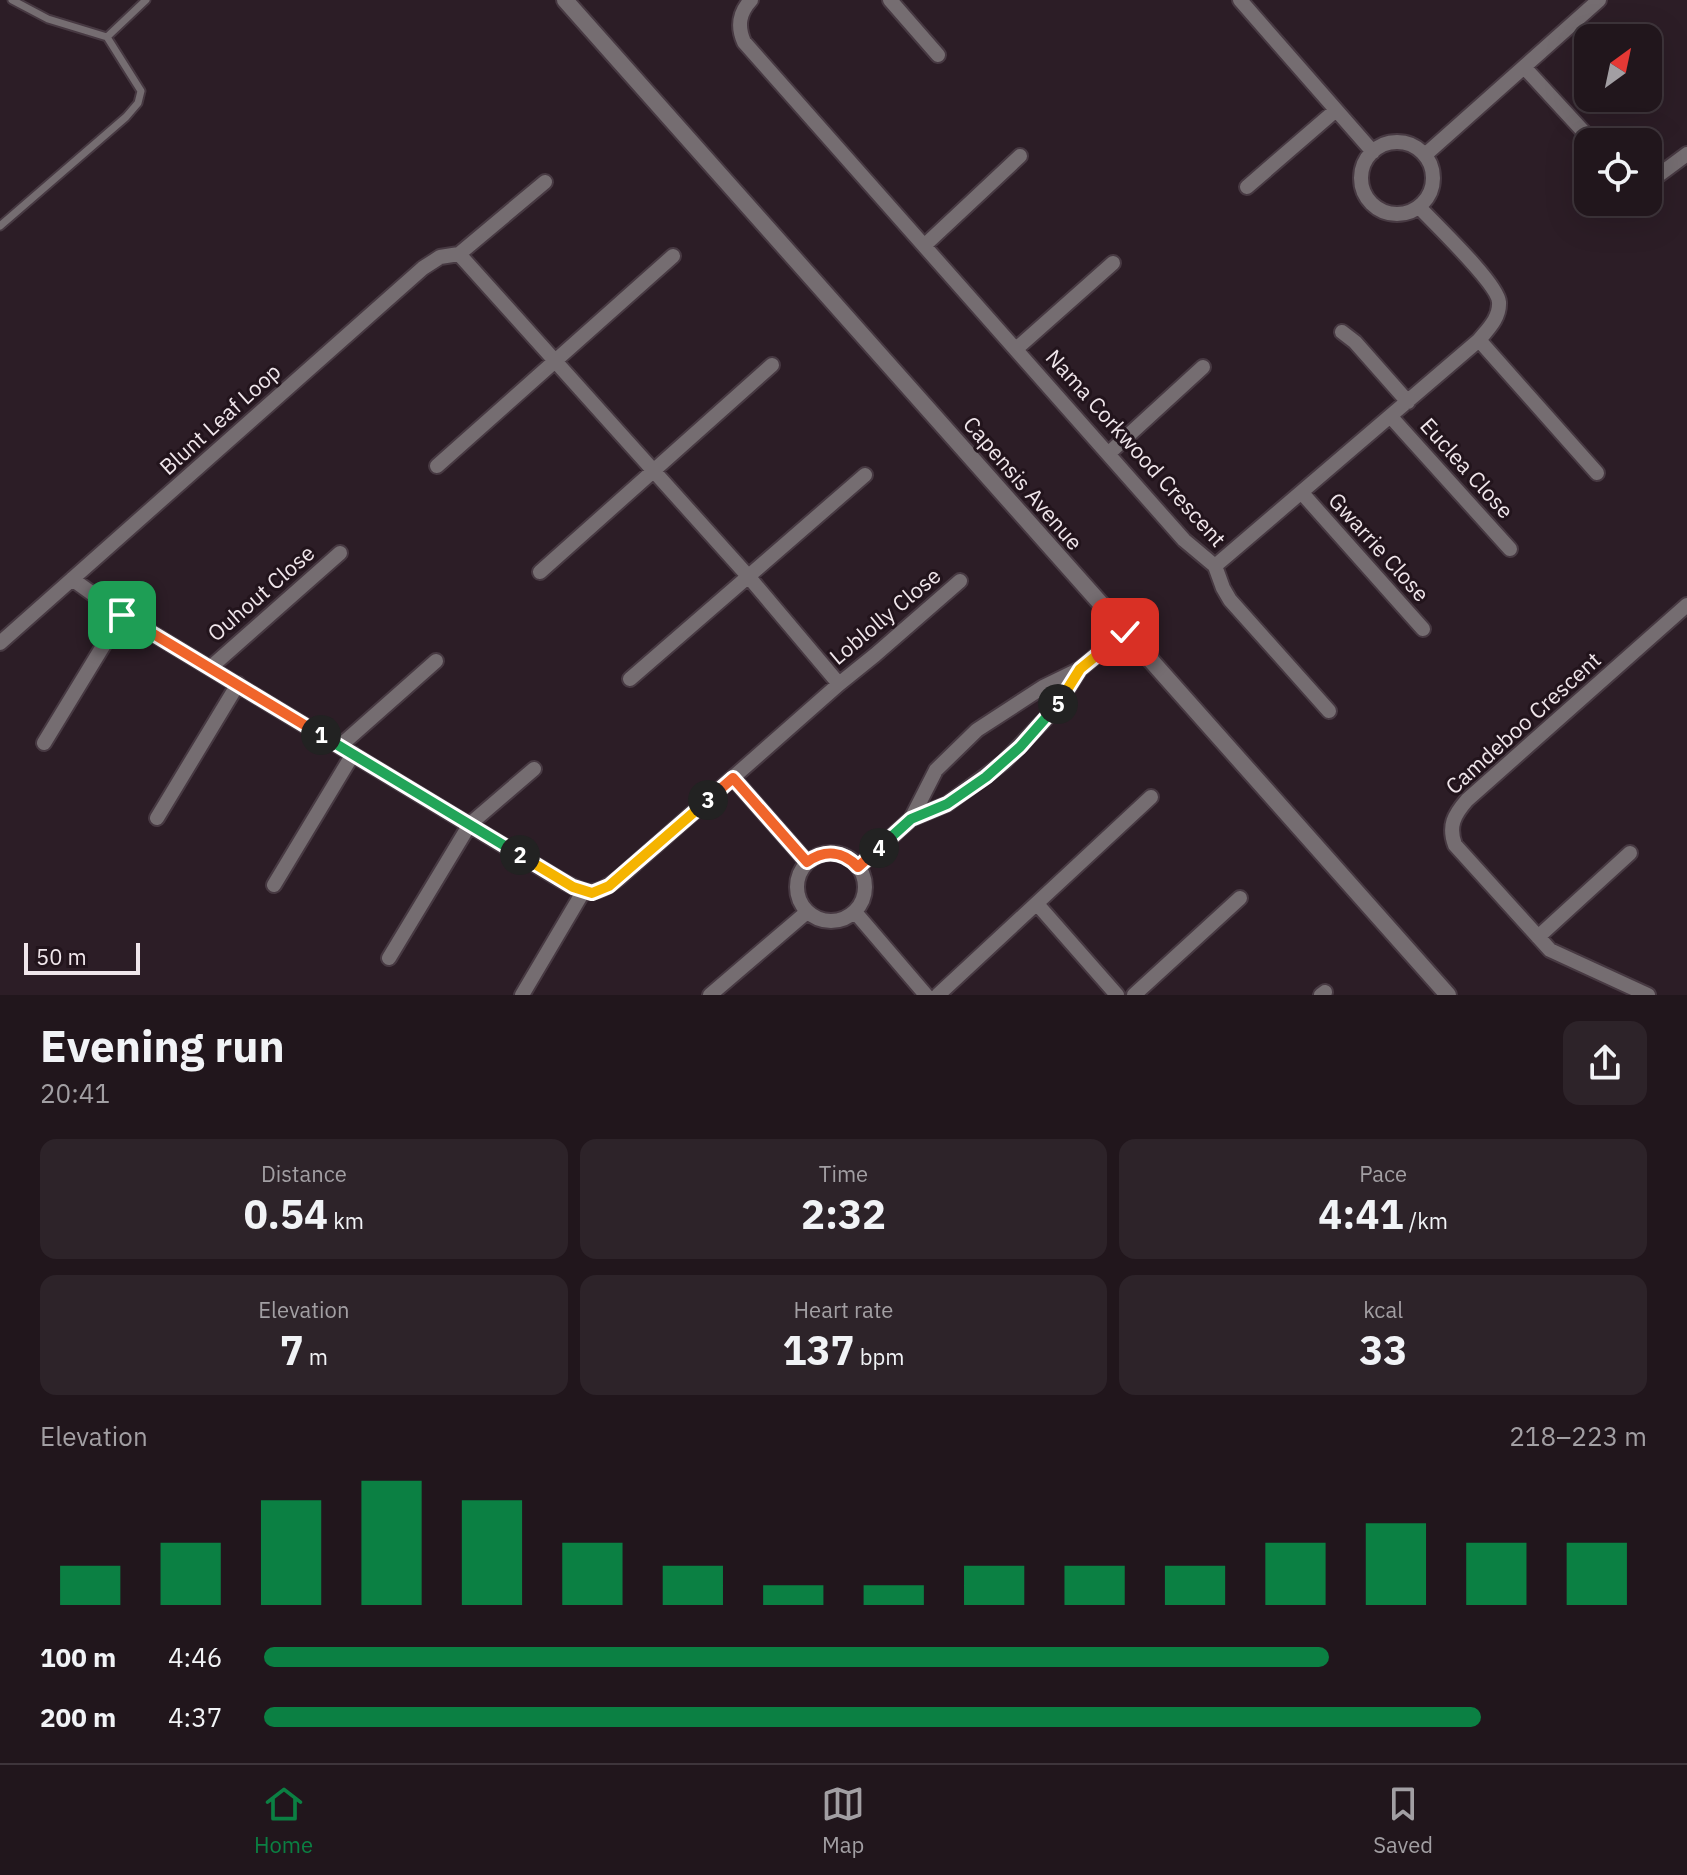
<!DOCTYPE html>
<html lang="en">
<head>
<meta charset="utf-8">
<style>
	:root { --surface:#21161c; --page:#2d2329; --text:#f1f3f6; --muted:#a29fa3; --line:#3e353b; --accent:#0b8043 }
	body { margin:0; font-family:"IBM Plex Sans",sans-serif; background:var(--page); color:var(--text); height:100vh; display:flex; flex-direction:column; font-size:30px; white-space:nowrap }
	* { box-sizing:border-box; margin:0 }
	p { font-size:26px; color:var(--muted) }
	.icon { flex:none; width:44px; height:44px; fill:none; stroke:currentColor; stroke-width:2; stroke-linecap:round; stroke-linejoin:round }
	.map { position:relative; height:995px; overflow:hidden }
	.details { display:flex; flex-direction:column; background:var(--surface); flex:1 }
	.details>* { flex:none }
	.needle { width:52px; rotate:33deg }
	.buttons { position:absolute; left:1574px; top:24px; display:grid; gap:16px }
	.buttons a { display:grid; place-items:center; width:88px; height:88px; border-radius:16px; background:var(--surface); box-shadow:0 8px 32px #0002,0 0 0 2px var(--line); font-size:40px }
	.scale { position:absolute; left:24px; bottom:20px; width:116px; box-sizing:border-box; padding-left:8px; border:4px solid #f0e6eb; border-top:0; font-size:22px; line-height:28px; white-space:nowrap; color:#f0e6eb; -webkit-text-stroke:6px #22141c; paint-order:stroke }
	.pin { position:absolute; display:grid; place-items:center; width:68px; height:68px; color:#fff; margin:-34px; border-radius:16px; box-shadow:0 4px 12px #0006 }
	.km { position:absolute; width:40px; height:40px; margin:-20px; border-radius:50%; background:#222; color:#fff; font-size:22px; line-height:40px; text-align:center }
	.round { display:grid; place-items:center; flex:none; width:84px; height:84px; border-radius:16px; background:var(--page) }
	.head { display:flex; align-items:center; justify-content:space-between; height:136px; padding:0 40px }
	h1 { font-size:44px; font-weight:700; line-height:60px }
	.metrics { display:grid; grid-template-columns:repeat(3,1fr); gap:12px; height:136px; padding:8px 40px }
	.metrics div { display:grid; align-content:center; border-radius:16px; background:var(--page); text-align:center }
	.metrics b { font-size:40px; font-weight:700 }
	.metrics small { font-size:22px; font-weight:400 }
	.metrics p { font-size:22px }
	.chart { height:224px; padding:16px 40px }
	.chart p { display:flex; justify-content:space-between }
	.chart svg { width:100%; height:144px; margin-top:8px; stroke:var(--accent); stroke-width:6 }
	ul { padding:0 40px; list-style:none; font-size:26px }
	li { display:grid; grid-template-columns:128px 96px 1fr; align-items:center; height:60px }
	li i { height:20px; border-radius:10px; background:var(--accent) }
	.dock { display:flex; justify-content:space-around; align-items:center; height:112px; border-top:2px solid var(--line); background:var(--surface); font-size:22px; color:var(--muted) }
	.dock a { display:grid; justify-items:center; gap:4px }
	.dock .on { color:var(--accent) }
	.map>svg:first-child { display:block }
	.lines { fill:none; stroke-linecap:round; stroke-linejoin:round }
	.service-casing { stroke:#473942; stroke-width:11 }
	.minor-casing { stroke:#473942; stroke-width:18 }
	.tertiary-casing { stroke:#473942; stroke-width:20 }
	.service { stroke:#756d71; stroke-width:7 }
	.minor { stroke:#756d71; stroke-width:14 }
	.tertiary { stroke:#756d71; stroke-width:16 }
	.split-1-casing { stroke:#fff; stroke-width:16 }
	.split-2-casing { stroke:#fff; stroke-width:16 }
	.split-3-casing { stroke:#fff; stroke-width:16 }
	.split-4-casing { stroke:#fff; stroke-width:16 }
	.split-5-casing { stroke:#fff; stroke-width:16 }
	.split-6-casing { stroke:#fff; stroke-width:16 }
	.split-1 { stroke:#f0652b; stroke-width:10 }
	.split-2 { stroke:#22a559; stroke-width:10 }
	.split-3 { stroke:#f5b400; stroke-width:10 }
	.split-4 { stroke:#f0652b; stroke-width:10 }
	.split-5 { stroke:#22a559; stroke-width:10 }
	.split-6 { stroke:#f5b400; stroke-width:10 }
	.labels { text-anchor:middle; stroke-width:6; stroke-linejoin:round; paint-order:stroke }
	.street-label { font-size:22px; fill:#f0e6eb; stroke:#22141c }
</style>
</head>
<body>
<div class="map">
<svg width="1687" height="995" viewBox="0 0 1687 995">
	<rect width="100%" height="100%" fill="#2c1d26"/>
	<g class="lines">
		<g class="service-casing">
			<path id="service" d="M107,37L146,0
				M0,226L126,117L138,103L141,91L107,37L48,19L12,0"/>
		</g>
		<g class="minor-casing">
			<path id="minor" d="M751,0C739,13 737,26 744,42L1184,540L1215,566
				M890,0L938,55
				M1240,0L1373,152
				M1524,67L1593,142
				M1361 178a36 36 0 1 1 72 0a36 36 0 1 1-72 0Z
				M1425,155L1599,0
				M1648,183L1687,154
				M1247,187L1336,110
				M925,245L1020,156
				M459,254L748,576L839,684
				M459,254L545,182
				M1342,332L1355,342L1408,402
				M1479,340L1597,473
				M1016,349L1113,263
				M1391,417L1510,549
				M1108,454L1203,367
				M437,466L673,256
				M1302,493L1423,629
				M1215,566L1479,340C1488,329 1500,318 1499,302C1498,284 1435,224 1419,207
				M1215,566L1223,588L1230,600L1329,711
				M540,572L772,365
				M72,579L122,615L559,879C585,894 594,898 619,878L839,684L875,655L960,581
				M0,643L423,268L440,257L459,254
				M211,667L340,553
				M630,679L865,475
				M44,743L122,615
				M340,746L436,661
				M733,778L807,862
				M157,818L238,684
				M911,819L936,770L977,730L1043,687L1080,669L1125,632
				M797 887a34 34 0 1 1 68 0a34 34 0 1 1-68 0Z
				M858,867L911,819L947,804L1004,762L1054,710L1080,669
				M274,885L353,754
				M1038,905L1117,995
				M855,912L926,995
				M1538,937L1630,853
				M389,958L470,824L534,769
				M522,995L583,892
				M710,995L807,912
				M938,995L1151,797
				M1134,995L1240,898
				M1321,995L1325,992
				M1648,995L1550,950L1455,845C1448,826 1454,815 1467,800L1687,605"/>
		</g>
		<g class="tertiary-casing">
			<path id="tertiary" d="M565,0L1448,995"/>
		</g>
		<use href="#service" class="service"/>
		<use href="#minor" class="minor"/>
		<use href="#tertiary" class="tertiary"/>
	</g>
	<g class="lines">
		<g class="split-1-casing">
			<path id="split-1" d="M122,615L321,735"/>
		</g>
		<g class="split-2-casing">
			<path id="split-2" d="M321,735L520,855"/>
		</g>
		<g class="split-3-casing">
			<path id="split-3" d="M520,855L573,887L592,893L609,886L708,800"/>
		</g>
		<g class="split-4-casing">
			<path id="split-4" d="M708,800L733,778L807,862C825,849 843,851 858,867L879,848"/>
		</g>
		<g class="split-5-casing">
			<path id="split-5" d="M879,848L911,819L947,804L986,777L1020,747L1058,704"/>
		</g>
		<g class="split-6-casing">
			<path id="split-6" d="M1058,704L1080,669L1125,632"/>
		</g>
		<use href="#split-1" class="split-1"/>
		<use href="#split-2" class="split-2"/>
		<use href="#split-3" class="split-3"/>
		<use href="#split-4" class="split-4"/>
		<use href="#split-5" class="split-5"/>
		<use href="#split-6" class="split-6"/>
	</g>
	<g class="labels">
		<g class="street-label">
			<text transform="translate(220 419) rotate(-42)" y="8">Blunt Leaf Loop</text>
			<text transform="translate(1136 448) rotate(48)" y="8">Nama Corkwood Crescent</text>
			<text transform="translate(1467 468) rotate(48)" y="8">Euclea Close</text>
			<text transform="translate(1023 483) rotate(49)" y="8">Capensis Avenue</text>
			<text transform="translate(1379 547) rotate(48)" y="8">Gwarrie Close</text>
			<text transform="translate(261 593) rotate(-41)" y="8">Ouhout Close</text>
			<text transform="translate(885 616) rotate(-40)" y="8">Loblolly Close</text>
			<text transform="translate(1523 723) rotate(-42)" y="8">Camdeboo Crescent</text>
		</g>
	</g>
</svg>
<div class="buttons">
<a><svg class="needle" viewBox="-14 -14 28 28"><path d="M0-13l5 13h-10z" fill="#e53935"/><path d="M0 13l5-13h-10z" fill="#a29fa3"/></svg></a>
<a><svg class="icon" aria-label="locate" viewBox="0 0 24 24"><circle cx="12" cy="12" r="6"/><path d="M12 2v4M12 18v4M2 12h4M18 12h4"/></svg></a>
</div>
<div class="scale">50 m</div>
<div class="pin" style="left:122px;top:615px;background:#1e9e55"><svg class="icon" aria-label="arrive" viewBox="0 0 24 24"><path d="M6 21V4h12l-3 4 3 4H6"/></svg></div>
<div class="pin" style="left:1125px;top:632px;background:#d93025"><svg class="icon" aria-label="check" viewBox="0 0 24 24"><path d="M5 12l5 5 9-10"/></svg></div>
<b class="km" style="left:321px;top:735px">1</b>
<b class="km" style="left:520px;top:855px">2</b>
<b class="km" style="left:708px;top:800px">3</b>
<b class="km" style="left:879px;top:848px">4</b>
<b class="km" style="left:1058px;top:704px">5</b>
</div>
<section class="details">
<div class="head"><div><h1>Evening run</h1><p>20:41</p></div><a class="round"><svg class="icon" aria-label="share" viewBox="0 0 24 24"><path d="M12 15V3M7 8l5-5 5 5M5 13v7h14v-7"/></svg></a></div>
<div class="metrics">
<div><p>Distance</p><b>0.54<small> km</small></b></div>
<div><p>Time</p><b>2:32</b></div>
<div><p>Pace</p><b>4:41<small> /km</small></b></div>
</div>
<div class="metrics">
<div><p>Elevation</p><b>7<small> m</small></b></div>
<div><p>Heart rate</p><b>137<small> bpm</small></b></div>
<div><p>kcal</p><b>33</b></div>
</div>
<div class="chart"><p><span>Elevation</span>218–223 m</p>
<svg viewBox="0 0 160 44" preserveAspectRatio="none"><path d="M5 44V32M15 44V25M25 44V12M35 44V6M45 44V12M55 44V25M65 44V32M75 44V38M85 44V38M95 44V32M105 44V32M115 44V32M125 44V25M135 44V19M145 44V25M155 44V25"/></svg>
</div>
<ul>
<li><b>100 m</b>4:46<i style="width:77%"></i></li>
<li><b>200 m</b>4:37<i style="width:88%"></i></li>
</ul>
</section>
<nav class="dock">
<a class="on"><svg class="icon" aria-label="home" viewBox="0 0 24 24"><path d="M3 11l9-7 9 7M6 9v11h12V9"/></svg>Home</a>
<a><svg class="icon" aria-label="map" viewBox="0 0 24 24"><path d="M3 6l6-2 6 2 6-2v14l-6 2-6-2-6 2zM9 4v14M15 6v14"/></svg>Map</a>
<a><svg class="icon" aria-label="saved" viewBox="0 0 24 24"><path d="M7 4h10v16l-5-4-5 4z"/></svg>Saved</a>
</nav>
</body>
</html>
